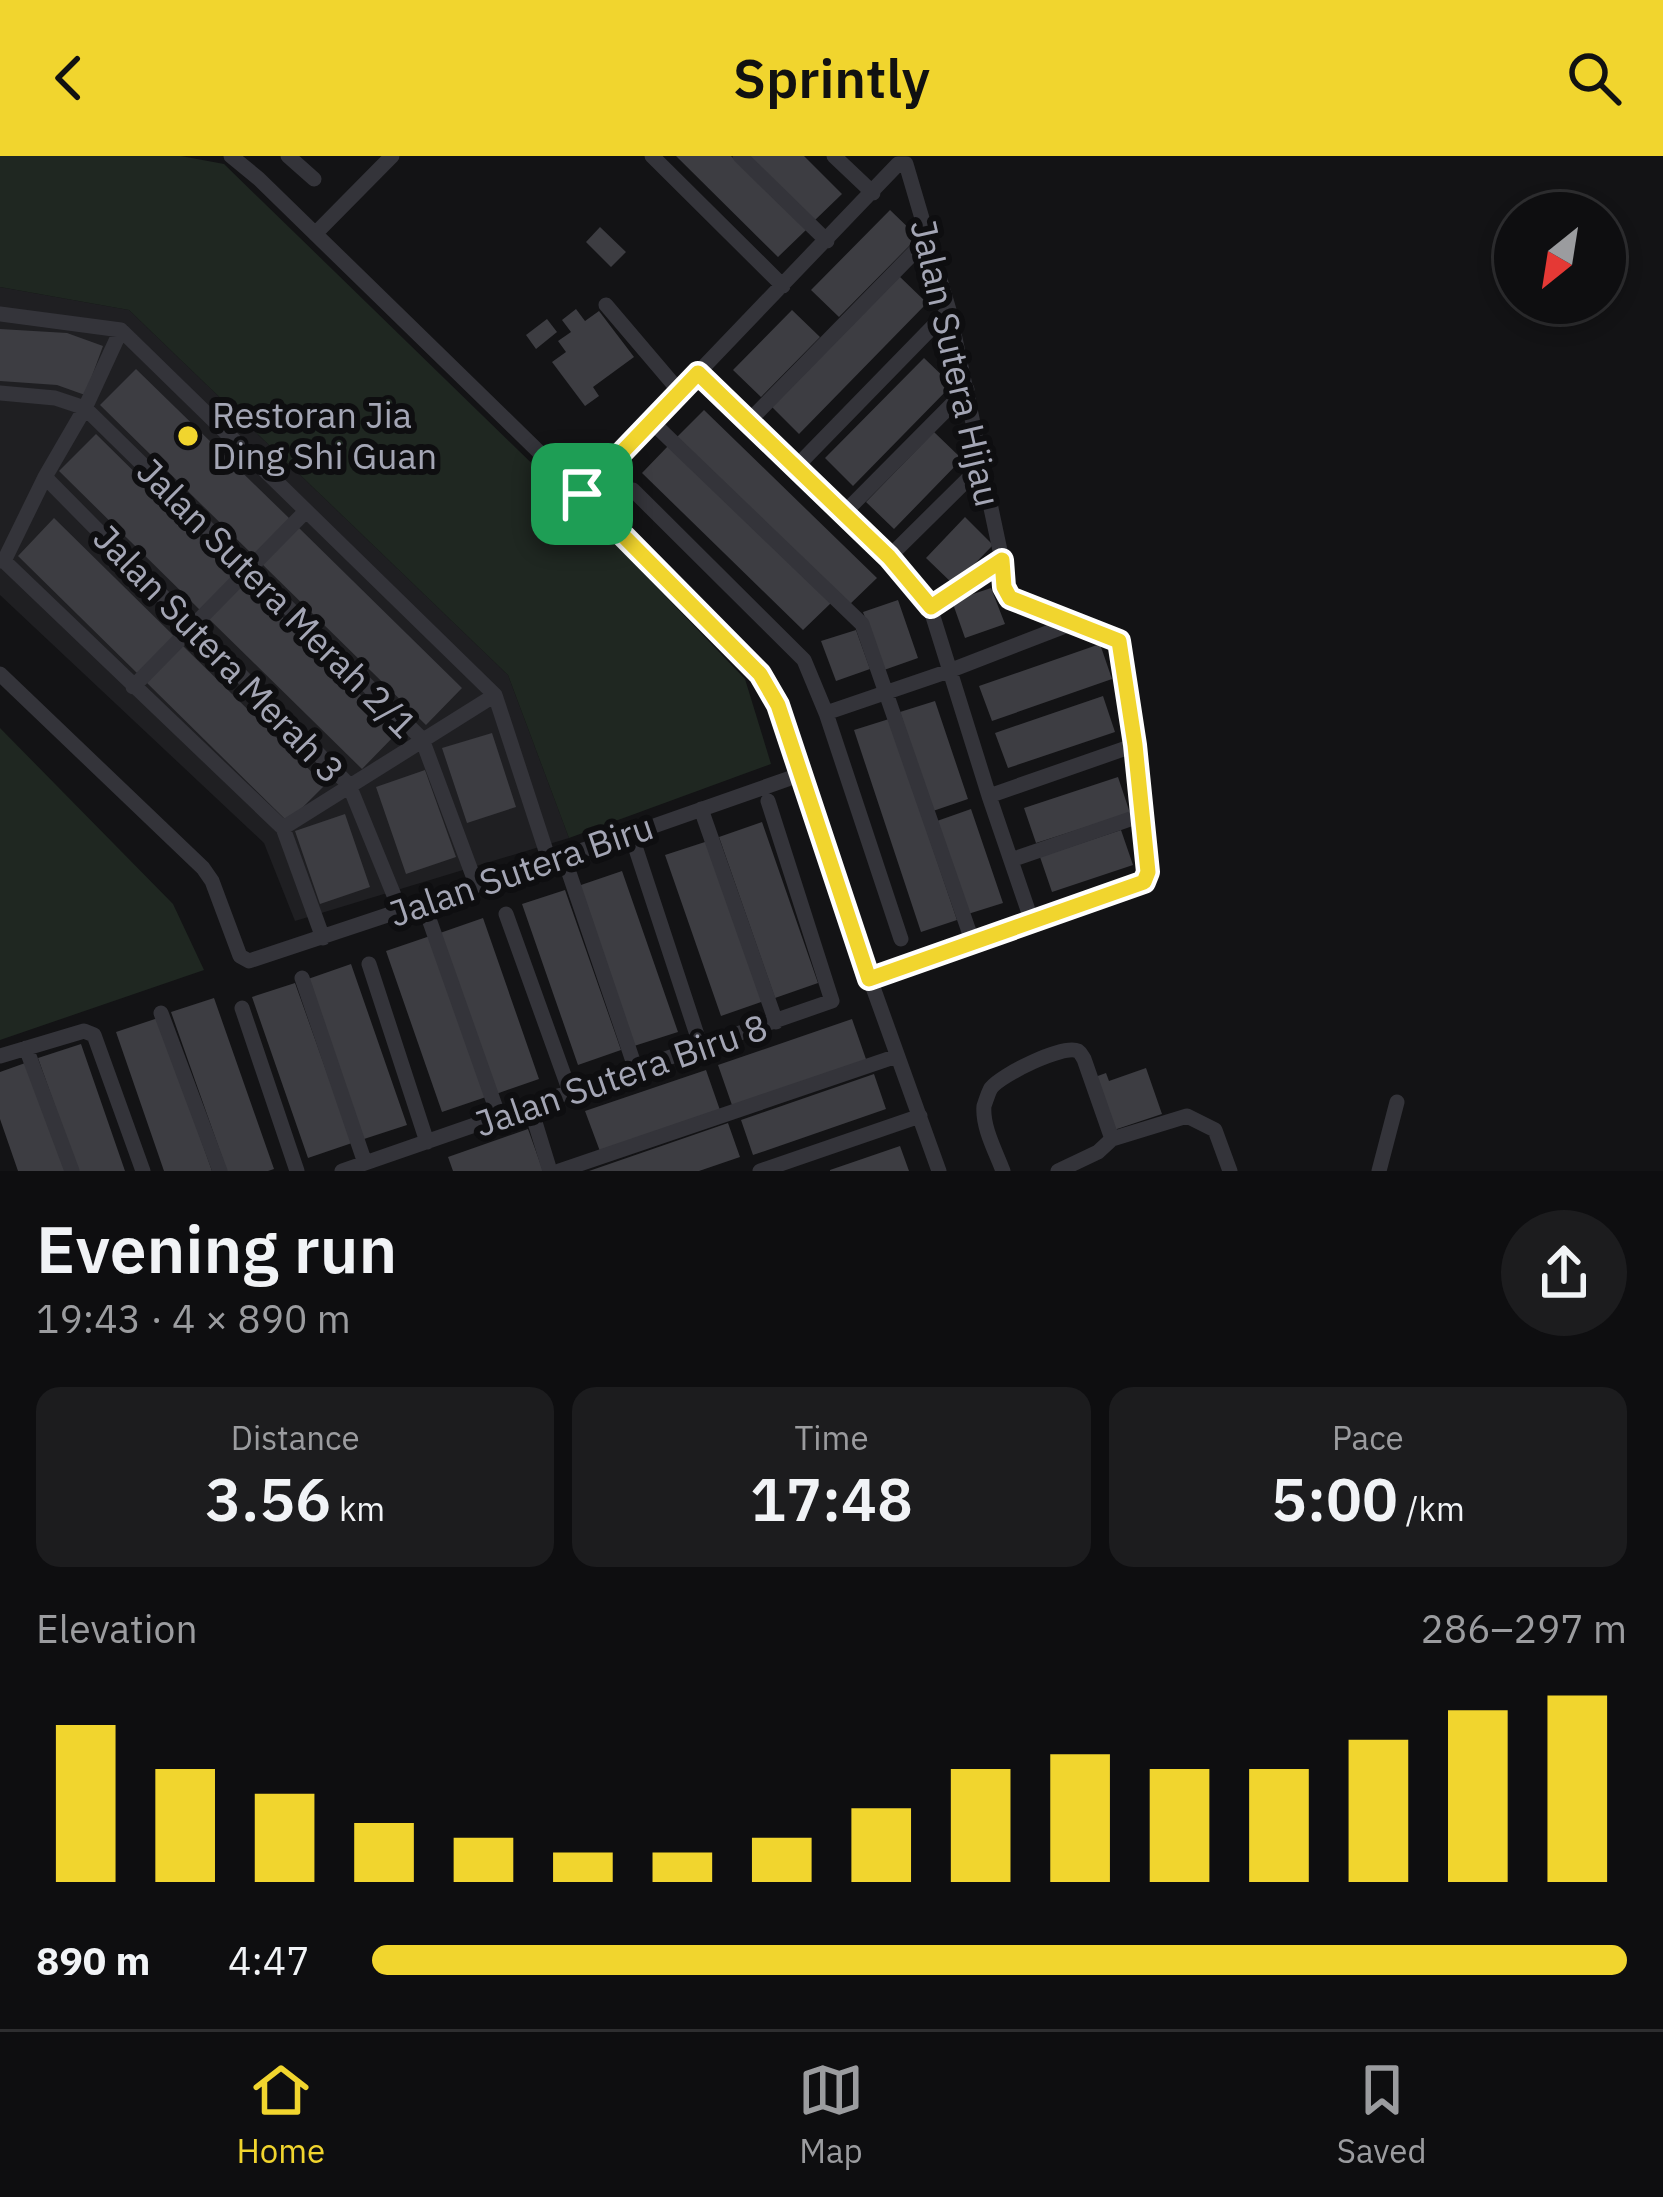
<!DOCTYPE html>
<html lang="en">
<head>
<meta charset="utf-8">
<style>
	:root { --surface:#0e0e10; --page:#1c1c1e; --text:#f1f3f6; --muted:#9b9c9f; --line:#2e2e30; --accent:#f1d52e }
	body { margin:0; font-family:"IBM Plex Sans",sans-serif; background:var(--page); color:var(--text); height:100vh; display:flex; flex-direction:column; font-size:45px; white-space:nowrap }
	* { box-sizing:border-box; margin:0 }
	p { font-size:39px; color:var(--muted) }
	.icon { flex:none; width:66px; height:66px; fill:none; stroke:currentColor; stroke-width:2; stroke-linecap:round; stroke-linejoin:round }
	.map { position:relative; height:1015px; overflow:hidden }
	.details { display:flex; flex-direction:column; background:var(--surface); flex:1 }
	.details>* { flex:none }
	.needle { width:78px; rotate:210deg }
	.controls { position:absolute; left:1494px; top:36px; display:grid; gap:24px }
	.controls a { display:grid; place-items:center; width:132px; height:132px; border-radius:50%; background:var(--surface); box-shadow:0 6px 18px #0003,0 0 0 3px var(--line); font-size:60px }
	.pin { position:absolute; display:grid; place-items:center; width:102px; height:102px; color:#fff; margin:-51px; border-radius:24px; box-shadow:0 6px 18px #0006 }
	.round { display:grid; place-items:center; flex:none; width:126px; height:126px; border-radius:63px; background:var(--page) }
	.headline { display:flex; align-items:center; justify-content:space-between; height:204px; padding:0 36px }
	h1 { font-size:66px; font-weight:600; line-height:90px }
	.stats { display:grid; grid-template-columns:repeat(3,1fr); gap:18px; height:204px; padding:12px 36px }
	.stats div { display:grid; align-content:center; border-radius:24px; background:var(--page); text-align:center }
	.stats b { font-size:60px; font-weight:600 }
	.stats small { font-size:33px; font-weight:400 }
	.stats p { font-size:33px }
	.chart { height:336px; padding:24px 36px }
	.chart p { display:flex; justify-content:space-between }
	.chart svg { width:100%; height:216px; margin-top:12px; stroke:var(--accent); stroke-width:6 }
	ul { padding:0 36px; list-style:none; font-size:39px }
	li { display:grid; grid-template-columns:192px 144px 1fr; align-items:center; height:90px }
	li i { height:30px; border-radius:15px; background:var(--accent) }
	header { display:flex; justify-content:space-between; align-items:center; height:156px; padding:0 36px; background:var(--accent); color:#111; font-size:54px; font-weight:600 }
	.dock { display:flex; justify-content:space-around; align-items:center; height:168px; border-top:3px solid var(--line); background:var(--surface); font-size:33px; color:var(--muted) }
	.dock a { display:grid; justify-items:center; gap:6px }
	.dock .current { color:var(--accent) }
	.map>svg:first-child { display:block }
	.built { fill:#1f1f22 }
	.green { fill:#1f2721 }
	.building { fill:#3d3d42 }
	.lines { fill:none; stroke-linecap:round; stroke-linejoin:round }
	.minor { stroke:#34343a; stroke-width:15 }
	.route-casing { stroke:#fff; stroke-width:24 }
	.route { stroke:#f1d52e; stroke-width:15 }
	.poi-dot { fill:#f1d52e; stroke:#0e0e10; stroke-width:4.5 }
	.labels { text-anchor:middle; stroke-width:12; stroke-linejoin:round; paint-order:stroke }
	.street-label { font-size:36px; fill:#a4a6b5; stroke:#0e0e10 }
	.poi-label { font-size:36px; fill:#a4a6b5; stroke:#0e0e10; text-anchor:start }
</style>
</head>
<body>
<header><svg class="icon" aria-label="back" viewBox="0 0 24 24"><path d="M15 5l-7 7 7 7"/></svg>Sprintly<svg class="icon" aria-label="search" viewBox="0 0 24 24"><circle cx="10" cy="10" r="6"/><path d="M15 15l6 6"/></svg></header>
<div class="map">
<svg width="1663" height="1015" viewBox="0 0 1663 1015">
	<rect width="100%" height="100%" fill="#131315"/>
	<path class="built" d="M0,131L129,154L508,519L569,682L295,765L264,687L0,439Z"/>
	<path class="green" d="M0,0H181L224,8L627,400L745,523L771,608L569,682L508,519L129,154L0,131Z
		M0,572L173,748L204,814L0,884Z"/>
	<path class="building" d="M676,0H731L806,74L778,101Z
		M748,0H804L842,38L814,65Z
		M890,54L918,81L839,161L811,134Z
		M600,71L626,96L611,111L586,86Z
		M899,120L927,147L799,278L771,250Z
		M576,153L585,165L599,155L634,201L593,231L599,240L585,250L552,206L566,196L558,185L571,176L562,164Z
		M792,154L820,181L761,241L733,214Z
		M547,163L557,176L536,193L526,179Z
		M0,173L67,177L103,190L85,239L57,229L0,225Z
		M924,202L952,229L853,330L825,302Z
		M136,213L290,363L254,400L100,249Z
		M704,254L877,422L849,449L677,281Z
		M934,276L962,303L894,373L866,346Z
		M96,278L238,418L201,455L59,315Z
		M669,289L831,447L803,474L642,317Z
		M965,361L993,389L954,429L926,402Z
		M54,362L175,481L138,518L18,400Z
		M298,371L462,532L426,569L262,408Z
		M245,424L398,576L362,613L208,462Z
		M991,432L1005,468L965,482L952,445Z
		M898,444L918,502L884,514L863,456Z
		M856,474L870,513L836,525L821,485Z
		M1100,488L1112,523L992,565L979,530Z
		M182,489L325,629L288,666L146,526Z
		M1103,540L1115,576L1008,612L995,577Z
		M935,545L968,643L933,655L900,556Z
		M889,563L957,764L921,776L854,574Z
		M492,577L516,651L467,667L442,592Z
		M425,614L456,701L406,718L376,631Z
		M1118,621L1130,657L1036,687L1024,652Z
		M971,653L1003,747L968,758L937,665Z
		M345,658L370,731L320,748L295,675Z
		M762,666L818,827L775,842L719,681Z
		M1121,674L1133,709L1052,736L1040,701Z
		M708,685L764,845L721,860L665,699Z
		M622,715L678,876L634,890L578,730Z
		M565,734L621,894L578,909L522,748Z
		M483,762L539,923L496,938L440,777Z
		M430,780L486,941L442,956L386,795Z
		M351,808L407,969L364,983L308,823Z
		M295,827L352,987L308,1002L252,841Z
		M214,842L274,1013L268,1015H227L171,856Z
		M158,862L212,1015H164L116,876Z
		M852,863L867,906L733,952L718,909Z
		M81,888L125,1015H78L38,902Z
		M28,906L66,1015H18L0,963V916Z
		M1146,912L1162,958L1114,974L1095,921L1106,917L1109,925Z
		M706,914L721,957L601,998L585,955Z
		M874,918L886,953L753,999L741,964Z
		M728,967L740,1001L699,1015H589Z
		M528,973L543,1015H453L448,1001Z
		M900,990L909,1015H830V1014Z"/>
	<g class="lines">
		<path class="minor" d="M231,0L259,23L582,338L760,518L778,549L870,823L939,1015
			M288,0L314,23
			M652,0L783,130
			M740,0L827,85
			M834,0L873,37
			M315,78L392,0
			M606,149L680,236
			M0,158L121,174L495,539L549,704
			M698,217L889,401L930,451L989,640L1032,766
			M0,237L55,242L85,252L422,583L476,728
			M652,266L862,468L973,787
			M748,266L928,82
			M796,311L949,154
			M45,321L349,629L400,754
			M633,334L804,504L826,557L901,783
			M582,338L898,8H906L949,154L1002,404L1004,431L1015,445L1119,485L1135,589L1147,716L1144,726L1138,729L870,823
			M844,357L967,233
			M889,401L982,309
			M0,405H4L283,672L323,782
			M4,405L45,321L85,252L121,174
			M930,451L1002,404
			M0,518L203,712L212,725L240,800L249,805L631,678L802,618
			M133,531L306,355
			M826,557L949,515L1073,467
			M989,640L1135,589
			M701,653L776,866
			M283,672L495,539
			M631,678L701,891
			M563,699L636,914
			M1011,704L1142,659
			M423,746L499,961
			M506,758L570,936
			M369,808L427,986
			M302,822L365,1007
			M242,852L297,1015
			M161,857L220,1015
			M26,892L72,1015
			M0,900L84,875L94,879L143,1015
			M530,950L550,1015
			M342,1015L832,845L768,645
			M559,1015L897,900
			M760,1015L920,960
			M1003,1015C996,996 982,971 984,950C985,947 989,935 991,932C1001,919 1063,888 1078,895C1081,897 1082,900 1084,903L1112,983
			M1058,1015L1098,996L1112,983L1187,960L1215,974L1230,1015
			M1379,1015L1397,946"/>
	</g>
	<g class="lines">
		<g class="route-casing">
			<path id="route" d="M698,217L889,401L931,451L1002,404L1004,431L1010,442L1119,485L1135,589L1148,716L1144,726L869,823L778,549L760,518L582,338Z"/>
		</g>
		<use href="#route" class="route"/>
	</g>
	<circle class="poi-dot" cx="188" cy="280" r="12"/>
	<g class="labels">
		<g class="street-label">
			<text transform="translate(956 207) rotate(77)" y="13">Jalan Sutera Hijau</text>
			<text transform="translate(277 442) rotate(45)" y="13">Jalan Sutera Merah 2/1</text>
			<text transform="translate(219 498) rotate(46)" y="13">Jalan Sutera Merah 3</text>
			<text transform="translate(521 714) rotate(-19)" y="13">Jalan Sutera Biru</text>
			<text transform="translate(621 919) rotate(-19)" y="13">Jalan Sutera Biru 8</text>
		</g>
		<g class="poi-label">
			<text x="212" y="272">Restoran Jia<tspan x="212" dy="41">Ding Shi Guan</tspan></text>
		</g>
	</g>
</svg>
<div class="controls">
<a><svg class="needle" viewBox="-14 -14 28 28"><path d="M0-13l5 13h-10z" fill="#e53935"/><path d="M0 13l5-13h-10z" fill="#9b9c9f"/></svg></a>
</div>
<div class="pin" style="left:582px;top:338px;background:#1e9e55"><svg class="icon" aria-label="arrive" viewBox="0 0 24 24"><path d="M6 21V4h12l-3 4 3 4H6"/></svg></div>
</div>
<section class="details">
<div class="headline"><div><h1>Evening run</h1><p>19:43 · 4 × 890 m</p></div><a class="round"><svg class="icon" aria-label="share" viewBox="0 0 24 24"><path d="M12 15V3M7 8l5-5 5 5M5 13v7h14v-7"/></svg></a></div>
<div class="stats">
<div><p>Distance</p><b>3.56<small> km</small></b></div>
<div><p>Time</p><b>17:48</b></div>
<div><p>Pace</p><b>5:00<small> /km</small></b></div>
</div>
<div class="chart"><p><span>Elevation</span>286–297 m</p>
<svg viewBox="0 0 160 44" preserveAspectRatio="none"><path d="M5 44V12M15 44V21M25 44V26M35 44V32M45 44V35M55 44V38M65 44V38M75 44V35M85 44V29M95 44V21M105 44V18M115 44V21M125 44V21M135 44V15M145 44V9M155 44V6"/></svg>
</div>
<ul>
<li><b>890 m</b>4:47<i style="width:100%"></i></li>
</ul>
</section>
<nav class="dock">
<a class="current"><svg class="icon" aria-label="home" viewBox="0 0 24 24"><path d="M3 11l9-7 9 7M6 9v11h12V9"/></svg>Home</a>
<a><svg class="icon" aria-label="map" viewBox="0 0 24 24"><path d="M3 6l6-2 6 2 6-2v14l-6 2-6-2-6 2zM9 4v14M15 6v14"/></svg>Map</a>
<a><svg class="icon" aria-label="saved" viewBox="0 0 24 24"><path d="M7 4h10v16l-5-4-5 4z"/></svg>Saved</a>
</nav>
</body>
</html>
